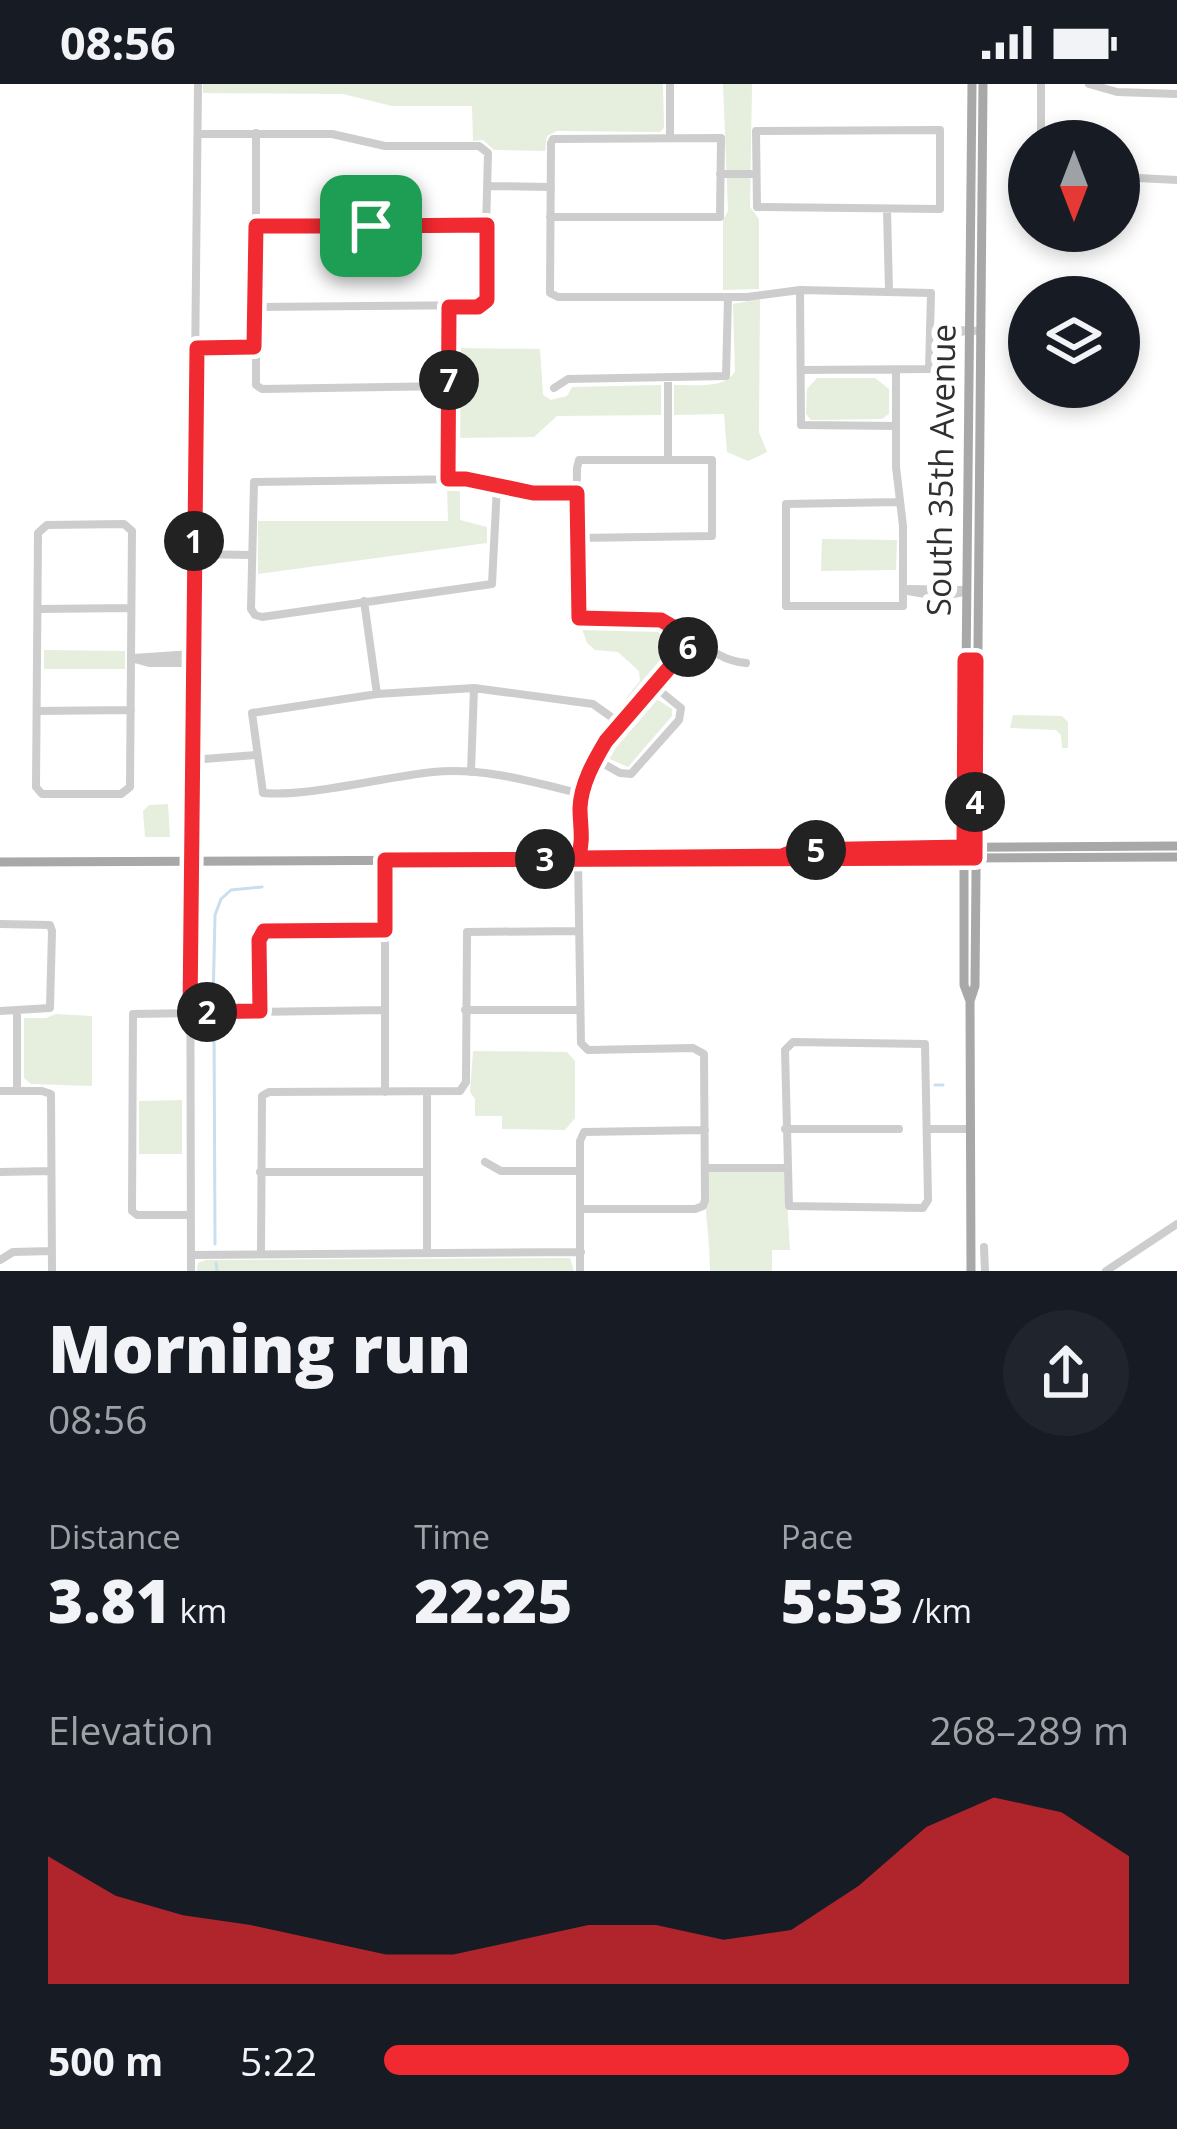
<!DOCTYPE html>
<html lang="en">
<head>
<meta charset="utf-8">
<style>
	:root { --surface:#171b24; --page:#20242c; --text:#f1f3f6; --muted:#9ea1a6; --accent:#f12930 }
	body { margin:0; font-family:"Open Sans",sans-serif; background:var(--page); color:var(--text); height:100vh; display:flex; flex-direction:column; font-size:45px; white-space:nowrap }
	* { box-sizing:border-box; margin:0 }
	p { font-size:39px; color:var(--muted) }
	.icon { flex:none; width:66px; height:66px; fill:none; stroke:currentColor; stroke-width:2; stroke-linecap:round; stroke-linejoin:round }
	.map { position:relative; height:1187px; overflow:hidden }
	.panel { display:flex; flex-direction:column; background:var(--surface); flex:1 }
	.panel>* { flex:none }
	.needle { width:78px; rotate:180deg }
	.fabs { position:absolute; left:1008px; top:36px; display:grid; gap:24px }
	.fabs a { display:grid; place-items:center; width:132px; height:132px; border-radius:50%; background:var(--surface); box-shadow:0 6px 18px #0003; font-size:60px }
	.pin { position:absolute; display:grid; place-items:center; width:102px; height:102px; color:#fff; margin:-51px; border-radius:24px; box-shadow:0 6px 18px #0006 }
	.km { position:absolute; width:60px; height:60px; margin:-30px; border-radius:50%; background:#222; color:#fff; font-size:33px; line-height:60px; text-align:center }
	.round { display:grid; place-items:center; flex:none; width:126px; height:126px; border-radius:63px; background:var(--page) }
	.overview { display:flex; align-items:center; justify-content:space-between; height:204px; padding:0 48px }
	h1 { font-size:66px; font-weight:800; line-height:90px }
	.figures { display:grid; grid-template-columns:repeat(3,1fr); gap:18px; height:204px; padding:12px 48px }
	.figures div { display:grid; align-content:center }
	.figures b { font-size:60px; font-weight:800 }
	.figures small { font-size:33px; font-weight:400 }
	.figures p { font-size:33px }
	.chart { height:336px; padding:24px 48px }
	.chart p { display:flex; justify-content:space-between }
	.chart svg { width:100%; height:216px; margin-top:12px; fill:var(--accent); opacity:.7 }
	ul { padding:0 48px; list-style:none; font-size:39px }
	li { display:grid; grid-template-columns:192px 144px 1fr; align-items:center; height:90px }
	li i { height:30px; border-radius:15px; background:var(--accent) }
	.status { display:flex; justify-content:space-between; align-items:center; height:84px; padding:0 60px; background:var(--surface); direction:ltr }
	.status svg { height:33px; fill:currentColor }
	.map>svg:first-child { display:block }
	.green { fill:#e6eede }
	.lines { fill:none; stroke-linecap:round; stroke-linejoin:round }
	.stream { stroke:#c9dfef; stroke-width:3 }
	.minor { stroke:#cdcdcd; stroke-width:8 }
	.major { stroke:#a8a8a8; stroke-width:9 }
	.route-casing { stroke:#fff; stroke-width:24 }
	.route { stroke:#f12930; stroke-width:15 }
	.labels { text-anchor:middle; stroke-width:12; stroke-linejoin:round; paint-order:stroke }
	.street-label { font-size:33px; fill:#303030; stroke:#fff }
</style>
</head>
<body>
<div class="status"><b>08:56</b><svg viewBox="0 0 49 12"><path d="M0 12V9h3v3zM5 12V6h3v6zM10 12V3h3v9zM15 12V0h3v12zM26 1h20v11H26zM47 4h2v5h-2z"/></svg></div>
<div class="map">
<svg width="1177" height="1187" viewBox="0 0 1177 1187">
	<rect width="100%" height="100%" fill="#fff"/>
	<path class="green" d="M203,0H663L664,44L660,48L557,47L547,52L545,67L494,66L483,56L473,57L472,22H392L343,10L203,9Z
		M723,0H752L750,123L759,135V205L723,206V136L728,127Z
		M760,215L759,348L767,368L748,377L727,368L724,330L674,331V301C694,300 725,306 735,287L733,220Z
		M457,264L540,265L543,311L551,316L567,312L572,303L661,301V331L557,332L534,353L454,354Z
		M817,294H875L889,305V330L882,335L811,336L806,330L807,305Z
		M447,402L460,403V436L487,443V459L258,490V437H448Z
		M822,455L897,456L896,486L821,487Z
		M581,542H650L670,547L675,568L630,617L626,614L640,597L639,587L618,568L595,566L587,559Z
		M44,566L125,567V585H44Z
		M655,614L672,625V632L628,683L610,675L608,665Z
		M1013,631L1062,632L1068,638V664H1062L1061,651L1056,646L1010,644Z
		M168,720L170,753H145L143,727L149,721Z
		M56,930L92,932V1002L31,1000L24,994V934H46Z
		M473,967L567,968L575,977V1034L565,1046L502,1045V1032H475V1015L470,1008Z
		M182,1016V1070H139V1017Z
		M705,1084H785L790,1166H772V1187H710C710,1151 703,1120 705,1084Z
		M570,1174L574,1187H197L198,1179L206,1176Z"/>
	<g class="lines">
		<path class="stream" d="M939,282L950,284
			M213,920L215,831L221,815L231,806L262,803
			M214,936L215,1160
			M935,1001H943
			M216,1179L217,1187"/>
		<path class="minor" d="M670,0V53
			M1089,0L1117,8L1177,10
			M940,46V125L757,123L756,47Z
			M256,49V301L262,305L449,302
			M199,50H332L385,62H479L488,69L484,221L255,223
			M1041,57V0
			M720,90H756
			M1119,93L1177,96
			M488,102L551,103
			M887,126L889,207
			M550,133H720L721,54L553,55L551,59L550,209L558,213H747L800,206L931,209L929,285L801,286
			M255,142L487,141
			M800,206L801,341L896,342
			M933,245L980,247
			M933,245L941,250L968,247
			M197,264L254,263
			M896,286V383L903,442V522H786V420L900,418
			M668,294V374
			M554,304L568,295L726,292L728,213
			M448,395L449,223
			M497,402L492,500L262,533L255,531L251,525L254,398L466,395L533,409H577
			M124,440L132,447L130,703L121,710H42L36,703L38,449L47,441Z
			M577,454L712,452V376H579L577,384L576,526L579,534L587,535C611,535 640,531 663,536C697,545 706,575 746,579
			M193,470L251,471
			M909,505L965,506
			M904,506C925,511 947,514 967,507
			M364,517L377,610
			M38,525L131,524
			M131,574L149,579H192
			M133,574L192,570
			M37,627L131,626
			M595,675L620,689L631,690L679,636L681,624L654,602
			M191,676L256,671
			M471,688L474,604
			M582,710C533,698 484,683 433,688C384,693 308,713 263,709L252,629L377,610L474,604L593,620L621,640
			M579,772L583,761L580,728
			M385,776V1008
			M0,840L50,841L52,847L50,924L0,927
			M465,926H580
			M17,927V1007
			M260,927L259,856L264,847L385,846
			M793,958L925,960L928,1116L923,1124L789,1122L785,966Z
			M0,1007H42L51,1010L52,1187
			M427,1008V1169
			M785,1045H899
			M928,1045H971
			M485,1078L501,1087H580
			M705,1084H785
			M0,1088L51,1087
			M260,1088H427
			M581,1125H695L703,1122L705,1116L704,970L693,964L588,966L581,959L578,774C567,736 586,690 606,657L694,555
			M191,1131H137L132,1127L133,930L385,926
			M984,1163L985,1187
			M261,1170L262,1012L269,1008L460,1007L466,998L467,848L578,847
			M191,1171L581,1168
			M0,1176L13,1168L52,1167
			M191,1187L190,763L198,0
			M580,1187V1057L584,1048L705,1046
			M1106,1187L1177,1140"/>
		<path class="major" d="M782,772L797,766L845,764L1177,762
			M0,778L1177,773
			M970,917L964,901V785L972,0
			M971,1187L970,917L975,902L983,0"/>
	</g>
	<g class="lines">
		<g class="route-casing">
			<path id="route" d="M371,142H256L254,263L197,264L190,928L260,927L259,856L264,847L385,846V776L975,774L976,576H965L964,763L797,766L782,772L578,774C584,756 580,742 580,724C581,700 594,677 606,657L694,555L661,536L579,534L577,409H533L466,395H448L449,223H478L487,216V141L371,142"/>
		</g>
		<use href="#route" class="route"/>
	</g>
	<g class="labels">
		<g class="street-label">
			<text transform="translate(941 386) rotate(-89)" y="12">South 35th Avenue</text>
		</g>
	</g>
</svg>
<div class="fabs">
<a><svg class="needle" viewBox="-14 -14 28 28"><path d="M0-13l5 13h-10z" fill="#e53935"/><path d="M0 13l5-13h-10z" fill="#9ea1a6"/></svg></a>
<a><svg class="icon" aria-label="layers" viewBox="0 0 24 24"><path d="M12 4l9 5-9 5-9-5zM3 14l9 5 9-5"/></svg></a>
</div>
<div class="pin" style="left:371px;top:142px;background:#1e9e55"><svg class="icon" aria-label="arrive" viewBox="0 0 24 24"><path d="M6 21V4h12l-3 4 3 4H6"/></svg></div>
<b class="km" style="left:194px;top:457px">1</b>
<b class="km" style="left:207px;top:928px">2</b>
<b class="km" style="left:545px;top:775px">3</b>
<b class="km" style="left:975px;top:718px">4</b>
<b class="km" style="left:816px;top:766px">5</b>
<b class="km" style="left:688px;top:563px">6</b>
<b class="km" style="left:449px;top:296px">7</b>
</div>
<section class="panel">
<div class="overview"><div><h1>Morning run</h1><p>08:56</p></div><a class="round"><svg class="icon" aria-label="share" viewBox="0 0 24 24"><path d="M12 15V3M7 8l5-5 5 5M5 13v7h14v-7"/></svg></a></div>
<div class="figures">
<div><p>Distance</p><b>3.81<small> km</small></b></div>
<div><p>Time</p><b>22:25</b></div>
<div><p>Pace</p><b>5:53<small> /km</small></b></div>
</div>
<div class="chart"><p><span>Elevation</span>268–289 m</p>
<svg viewBox="0 0 160 44" preserveAspectRatio="none"><path d="M0 44V18L10 26L20 30L30 32L40 35L50 38L60 38L70 35L80 32L90 32L100 35L110 33L120 24L130 12L140 6L150 9L160 18V44z"/></svg>
</div>
<ul>
<li><b>500 m</b>5:22<i style="width:100%"></i></li>
</ul>
</section>
</body>
</html>
